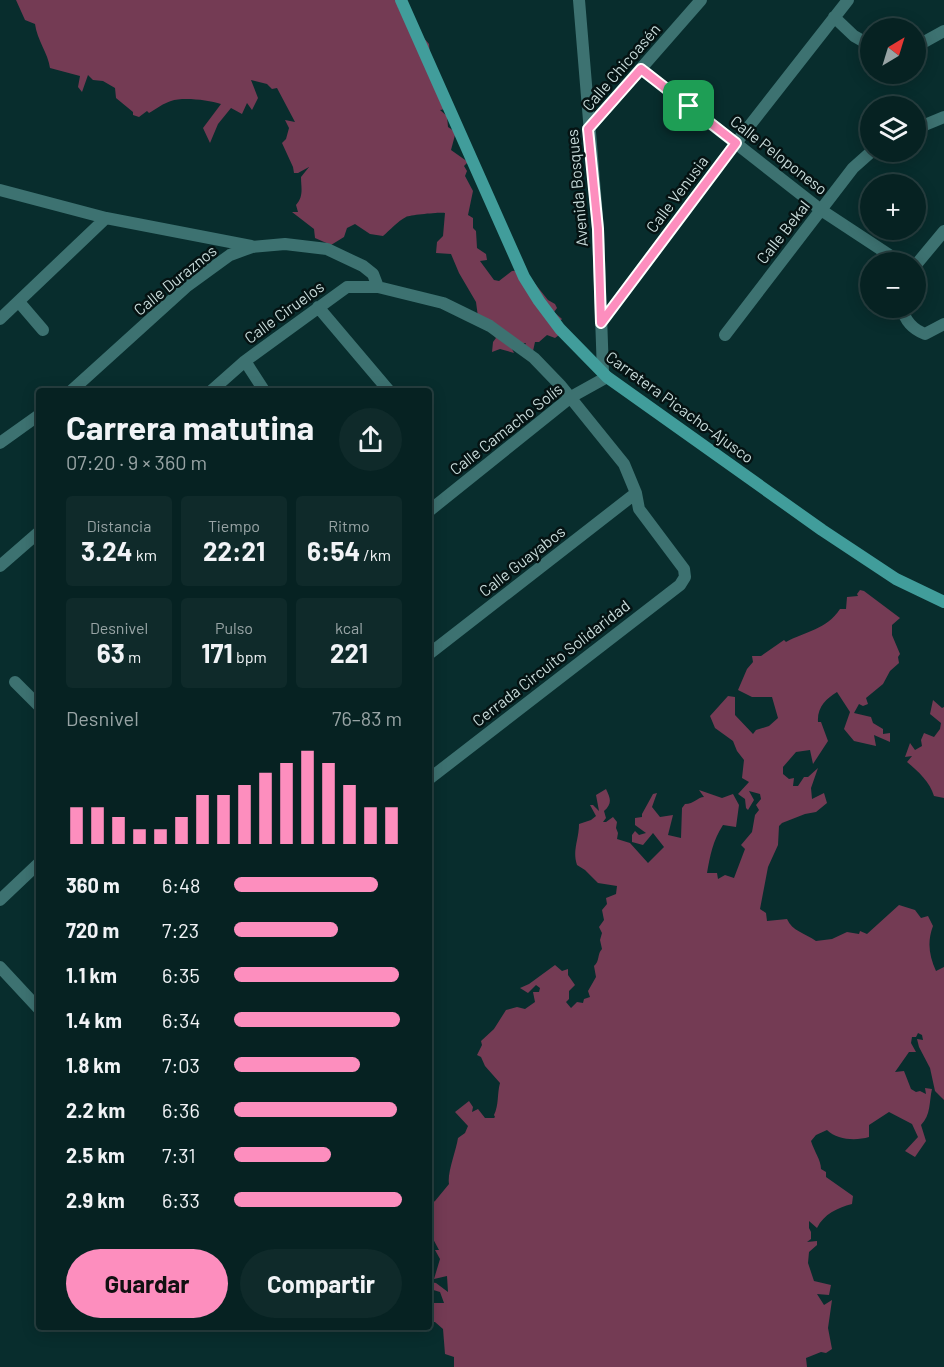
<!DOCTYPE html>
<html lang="es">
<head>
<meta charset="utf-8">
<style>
	:root { --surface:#062222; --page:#0f2a2a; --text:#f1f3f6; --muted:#98a4a5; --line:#273f40; --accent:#fd8ebe }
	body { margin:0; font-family:Barlow,sans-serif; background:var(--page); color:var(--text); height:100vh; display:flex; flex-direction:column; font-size:22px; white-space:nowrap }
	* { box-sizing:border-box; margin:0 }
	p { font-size:20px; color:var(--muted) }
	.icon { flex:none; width:33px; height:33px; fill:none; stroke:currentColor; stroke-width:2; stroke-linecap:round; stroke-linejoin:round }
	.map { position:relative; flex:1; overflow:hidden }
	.details { position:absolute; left:36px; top:388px; width:396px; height:942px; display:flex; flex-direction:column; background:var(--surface); border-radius:6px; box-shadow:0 3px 15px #0003,0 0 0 2px var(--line) }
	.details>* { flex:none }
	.needle { width:39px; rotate:38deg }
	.buttons { position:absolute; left:860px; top:18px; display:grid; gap:12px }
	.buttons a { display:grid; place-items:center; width:66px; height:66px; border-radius:50%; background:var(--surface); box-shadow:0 3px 15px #0003,0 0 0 2px var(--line); font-size:30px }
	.pin { position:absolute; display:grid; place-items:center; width:51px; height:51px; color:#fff; margin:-26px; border-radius:12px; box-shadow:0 3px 9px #0006 }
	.round { display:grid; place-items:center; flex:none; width:63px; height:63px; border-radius:32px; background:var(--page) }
	.summary { display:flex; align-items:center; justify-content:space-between; height:102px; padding:0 30px }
	h1 { font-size:33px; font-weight:700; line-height:45px }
	.stats { display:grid; grid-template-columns:repeat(3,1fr); gap:9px; height:102px; padding:6px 30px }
	.stats div { display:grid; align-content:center; border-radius:6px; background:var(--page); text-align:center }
	.stats b { font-size:26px; font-weight:700 }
	.stats small { font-size:16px; font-weight:400 }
	.stats p { font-size:16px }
	.chart { height:168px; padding:12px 30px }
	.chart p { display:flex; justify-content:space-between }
	.chart svg { width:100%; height:108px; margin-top:6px; stroke:var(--accent); stroke-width:6 }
	.primary-button { display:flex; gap:12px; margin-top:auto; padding:12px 30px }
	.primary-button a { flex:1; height:69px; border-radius:36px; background:var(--accent); color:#111; font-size:24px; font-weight:700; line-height:69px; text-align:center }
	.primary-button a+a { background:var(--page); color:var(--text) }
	ul { padding:0 30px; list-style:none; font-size:20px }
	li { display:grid; grid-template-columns:96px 72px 1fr; align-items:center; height:45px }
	li i { height:15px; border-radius:8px; background:var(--accent) }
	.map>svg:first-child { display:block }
	.green { fill:#743b54 }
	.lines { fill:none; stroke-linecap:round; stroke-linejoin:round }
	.minor { stroke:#3d7271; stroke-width:12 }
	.tertiary { stroke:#3d7271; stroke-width:12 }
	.secondary { stroke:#419d9b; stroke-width:12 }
	.route-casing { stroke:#fff; stroke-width:12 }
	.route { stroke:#fd8ebe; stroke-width:8 }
	.labels { text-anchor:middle; stroke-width:5; stroke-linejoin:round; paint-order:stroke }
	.street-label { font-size:16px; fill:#c8dbda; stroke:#051313 }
</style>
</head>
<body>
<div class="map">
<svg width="944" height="1367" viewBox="0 0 944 1367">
	<rect width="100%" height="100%" fill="#082d2d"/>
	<path class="green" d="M16,0H398V8L429,44L430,56L446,109L440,110L447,116L448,127L454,131L455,135L451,150L468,162L464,166L467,171L465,176L473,191L468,215L473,218V228L476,231L477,248L486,254L487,260L480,261L494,280L499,281L512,271L524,270L548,300L555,304L557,308L554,312L562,319L560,321L563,332L555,338L547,335L539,342H535L533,351L525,345L526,343L510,345L514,353L500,349L492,352L493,342L496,338L478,317L476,302L459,273L451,254L436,253L437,242L443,236L445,213C440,212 410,215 406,217C398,221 390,230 383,236L370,234L355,224L347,228L344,237L331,245L315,238L314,229L292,212H298L296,205C304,196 301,188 301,177L309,167L298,173H294L293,167L282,143L286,139L289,128L285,120L295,122L277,88L272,89L267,84L251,80L258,98L252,110L247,103L242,114L231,108L218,124L210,143L203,128L221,104C208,100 183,97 171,101C164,103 156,109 149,113L147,111L139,117L133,115V112L116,98L115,88L103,81L93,80L88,75L82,92L78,87L80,76L50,68C48,53 37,40 35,24L25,20Z
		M860,590L864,591L900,618L892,625V635L900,654L898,657L899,663L890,671L883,684L866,698L868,704L863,706L859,704L854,713L871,717L873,723L883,729V734L890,733V742L874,735L876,746L854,741L844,729L850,712L837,692C826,699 817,707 818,722H821L828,741L813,764L810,750L796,752L783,767V774L789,779L794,778L793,786H798L804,777H808L818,768L811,788L812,799L824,793L827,803L816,812L805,814L782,823L779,826L778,845L768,867L760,909L766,913L767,921L787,919C792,931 805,933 816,941L832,939L847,932L859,934L860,931L867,934L899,905L915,910L921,918L928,916L933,926C927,942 929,955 936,971L944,967V1100L935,1091L930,1068L919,1047L917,1039L923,1040L922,1035L918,1033L916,1037H912L911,1043L916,1052H909L895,1072L904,1071L911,1089L916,1092L920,1091L926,1094L925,1088L932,1089C929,1102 931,1115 921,1125L926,1141L915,1157L905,1151L918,1137L912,1124L889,1112L869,1125V1137C856,1141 837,1140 827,1130L816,1135L811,1141C814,1151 821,1160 821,1169L826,1172V1177L853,1196L852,1204C837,1208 824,1214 817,1228L809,1221V1228L811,1232V1239L807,1242L817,1241V1245L809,1252L808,1263L814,1281L831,1285L829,1295L817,1294L824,1305L832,1300L828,1328L832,1349L826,1353L821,1352L806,1358L807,1367H454V1357L445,1354L443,1329L435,1322H429L433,1303H444L440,1292L430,1289L429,1302V1282L436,1283L448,1292L447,1276L434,1279L440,1259L435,1250H439L432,1237L429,1236V1205L435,1201L449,1184C447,1173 456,1151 458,1138L465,1133L468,1126L455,1112L469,1101L473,1107L472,1112L478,1109L485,1118H494L495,1117L494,1115C499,1105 497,1094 500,1083L485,1066L481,1057L477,1055L482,1045L481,1041L494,1029L506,1010L517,1007L525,1009L535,1002L533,992H539L540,988L536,985L528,993L520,988L529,984L555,965L562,971L568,969V975L575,985L569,991V999L566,1002L571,1008L577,1002L583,1003L584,999L590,997L588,991L596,977L594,966C600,961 597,954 602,949L600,940L602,933L599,927L604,920L602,910L607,904L606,898L616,894L617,886L598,883L585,870L577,865C572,850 579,840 579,824L591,820L596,816L590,805H593L599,811L596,795L606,789C611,799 612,804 604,811L606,818L603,822H606L613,817L617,822L616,828L618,833L617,839L630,843L648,863L664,847L653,833L643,845L632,842V835L635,831L639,835L646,833L635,825V818L642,817V814L653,794L657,793L652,807L660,817L673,815L668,835L681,838L682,808L685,804C694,804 698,797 704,797L699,790L722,798L733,794L739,805L736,827L723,825C713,840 710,856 707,873H717L718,879L725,875L734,878L745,849L741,845L752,832L755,815L759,810L756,805L761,799L760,794L749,791L754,800L748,810L746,808L745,799L738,794L749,782L742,778L744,760L737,751L733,741L715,728L710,716L728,696L735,697V715L753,734L756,730L769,726L778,718L772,697H752L738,690L747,669L753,662L752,656H761L784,640L786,642C806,631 826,630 840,609H846L847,597L858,596L857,594Z
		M933,700L942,708L944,707V798L934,796C930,782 918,771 907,762L912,756L905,757L910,743L915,750L922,746L921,740L924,733L934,737L940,729L941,723L930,714Z"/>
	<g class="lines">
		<path class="minor" d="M834,17L854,36L870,45
			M915,47L944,31
			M641,69L821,210L900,262
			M588,129L701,0
			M915,129L944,117
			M0,190L106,218L251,246
			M915,266L944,231
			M19,302L43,330
			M318,307L390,392
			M902,308C905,321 912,329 925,334L944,324
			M0,319L106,218
			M601,323L736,143L848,0
			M725,335L853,168L871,152
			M245,361L265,392
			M70,392L186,287L230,255L252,247L285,244L327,249L363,266L373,274L378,287
			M210,392L245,361L347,287H378L443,303L490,326L534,358L561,386L624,464L636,493L639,509L684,569L685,577L680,585L429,779
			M0,443L39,415
			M429,511L571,397L607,377
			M0,566L39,532
			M429,654L636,493
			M15,682L39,706
			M0,900L39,863
			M0,967L39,1009"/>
		<path class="tertiary" d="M579,0L598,229L603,373"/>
		<path class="secondary" d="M401,0L524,277L539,301L560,329L607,377L822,530L896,579L944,602"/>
	</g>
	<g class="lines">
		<g class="route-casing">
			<path id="route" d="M641,69L736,143L601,323L598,229L588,129Z"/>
		</g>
		<use href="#route" class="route"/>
	</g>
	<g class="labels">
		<g class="street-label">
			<text transform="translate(621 67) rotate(-49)" y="6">Calle Chicoasén</text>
			<text transform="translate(779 155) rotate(38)" y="6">Calle Peloponeso</text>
			<text transform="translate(577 188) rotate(-95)" y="6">Avenida Bosques</text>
			<text transform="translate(677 194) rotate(-53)" y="6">Calle Venusia</text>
			<text transform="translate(783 232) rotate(-52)" y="6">Calle Bekal</text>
			<text transform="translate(175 280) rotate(-39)" y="6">Calle Duraznos</text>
			<text transform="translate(284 312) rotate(-36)" y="6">Calle Ciruelos</text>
			<text transform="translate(680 407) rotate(36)" y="6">Carretera Picacho-Ajusco</text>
			<text transform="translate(506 429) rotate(-38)" y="6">Calle Camacho Solís</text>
			<text transform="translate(522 561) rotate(-38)" y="6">Calle Guayabos</text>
			<text transform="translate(551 663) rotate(-38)" y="6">Cerrada Circuito Solidaridad</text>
		</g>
	</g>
</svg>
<div class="buttons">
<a><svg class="needle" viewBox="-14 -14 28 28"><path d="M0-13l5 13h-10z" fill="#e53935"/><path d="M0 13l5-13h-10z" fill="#98a4a5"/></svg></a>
<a><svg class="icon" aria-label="layers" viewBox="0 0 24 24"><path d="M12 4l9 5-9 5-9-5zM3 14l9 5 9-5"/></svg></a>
<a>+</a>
<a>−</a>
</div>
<div class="pin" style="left:689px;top:106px;background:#1e9e55"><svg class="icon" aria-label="arrive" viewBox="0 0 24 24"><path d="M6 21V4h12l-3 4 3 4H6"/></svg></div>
<section class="details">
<div class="summary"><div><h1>Carrera matutina</h1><p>07:20 · 9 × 360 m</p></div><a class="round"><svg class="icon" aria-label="share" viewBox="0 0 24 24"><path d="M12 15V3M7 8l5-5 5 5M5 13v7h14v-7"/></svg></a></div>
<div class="stats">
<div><p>Distancia</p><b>3.24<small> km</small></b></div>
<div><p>Tiempo</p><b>22:21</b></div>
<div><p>Ritmo</p><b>6:54<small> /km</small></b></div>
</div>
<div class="stats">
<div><p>Desnivel</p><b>63<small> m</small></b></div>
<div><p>Pulso</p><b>171<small> bpm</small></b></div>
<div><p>kcal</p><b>221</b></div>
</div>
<div class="chart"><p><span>Desnivel</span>76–83 m</p>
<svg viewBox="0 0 160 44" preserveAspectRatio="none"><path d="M5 44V29M15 44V29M25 44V33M35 44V38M45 44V38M55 44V33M65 44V24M75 44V24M85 44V20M95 44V15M105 44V11M115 44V6M125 44V11M135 44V20M145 44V29M155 44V29"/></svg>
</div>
<ul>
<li><b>360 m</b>6:48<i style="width:86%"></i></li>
<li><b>720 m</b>7:23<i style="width:62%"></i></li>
<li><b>1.1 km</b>6:35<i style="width:98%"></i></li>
<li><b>1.4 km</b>6:34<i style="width:99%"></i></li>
<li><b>1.8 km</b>7:03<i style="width:75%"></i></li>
<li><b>2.2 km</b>6:36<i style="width:97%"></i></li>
<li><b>2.5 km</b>7:31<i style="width:58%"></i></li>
<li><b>2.9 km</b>6:33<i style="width:100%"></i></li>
</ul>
<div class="primary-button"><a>Guardar</a><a>Compartir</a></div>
</section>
</div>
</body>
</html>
